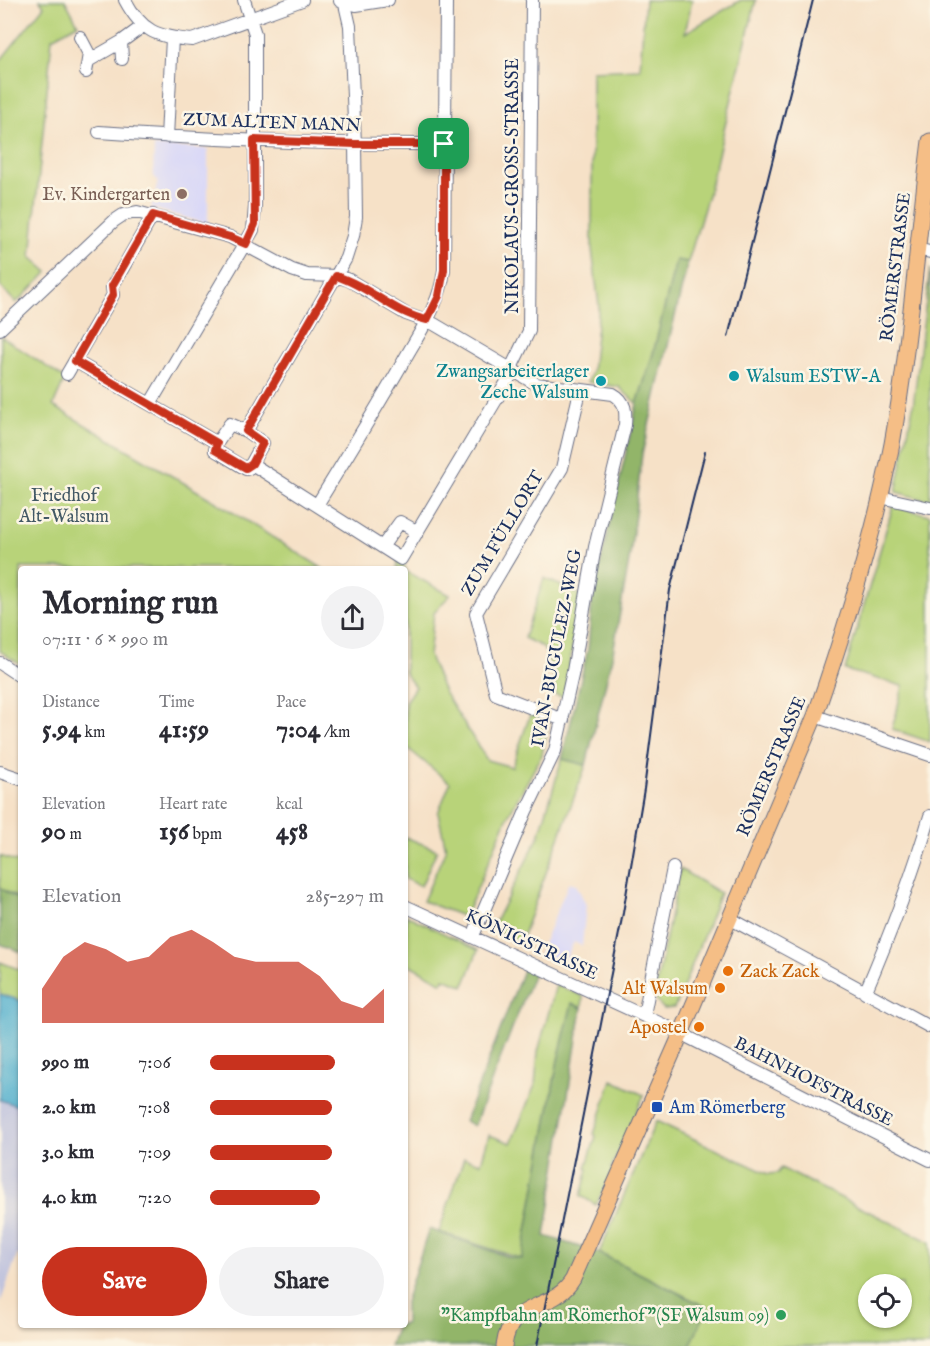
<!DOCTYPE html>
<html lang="en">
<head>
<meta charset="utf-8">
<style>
	:root { --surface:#fff; --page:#f2f2f3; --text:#2b2b33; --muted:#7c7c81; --accent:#c8321e }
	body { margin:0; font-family:"IM FELL English",serif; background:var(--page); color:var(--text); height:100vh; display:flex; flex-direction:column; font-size:22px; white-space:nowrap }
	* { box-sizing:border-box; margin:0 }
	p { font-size:20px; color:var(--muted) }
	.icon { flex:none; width:33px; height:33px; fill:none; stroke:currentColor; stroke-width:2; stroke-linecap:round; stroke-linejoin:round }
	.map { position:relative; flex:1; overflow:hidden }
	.panel { position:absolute; left:18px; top:566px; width:390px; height:762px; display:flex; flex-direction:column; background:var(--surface); border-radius:6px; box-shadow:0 2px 4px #0004 }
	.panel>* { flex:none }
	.fabs { position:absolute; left:858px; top:1274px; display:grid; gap:12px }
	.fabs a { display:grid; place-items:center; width:54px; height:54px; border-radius:50%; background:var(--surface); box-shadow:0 2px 4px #0004; font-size:30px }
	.pin { position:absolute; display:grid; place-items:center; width:51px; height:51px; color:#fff; margin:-26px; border-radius:12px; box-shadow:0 3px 9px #0006 }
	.round { display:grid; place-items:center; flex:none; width:63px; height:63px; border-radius:32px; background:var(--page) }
	.overview { display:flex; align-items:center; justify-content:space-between; height:102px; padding:0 24px }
	h1 { font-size:33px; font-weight:800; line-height:45px }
	.metrics { display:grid; grid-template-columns:repeat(3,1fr); gap:9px; height:102px; padding:6px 24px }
	.metrics div { display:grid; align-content:center }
	.metrics b { font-size:26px; font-weight:800 }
	.metrics small { font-size:16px; font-weight:400 }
	.metrics p { font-size:16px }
	.chart { height:168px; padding:12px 24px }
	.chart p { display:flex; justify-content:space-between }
	.chart svg { width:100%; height:108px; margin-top:6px; fill:var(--accent); opacity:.7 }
	.action { display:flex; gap:12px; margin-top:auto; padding:12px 24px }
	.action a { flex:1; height:69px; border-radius:36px; background:var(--accent); color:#fff; font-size:24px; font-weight:800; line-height:69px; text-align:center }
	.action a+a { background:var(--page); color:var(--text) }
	ul { padding:0 24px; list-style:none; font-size:20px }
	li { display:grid; grid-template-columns:96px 72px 1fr; align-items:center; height:45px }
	li i { height:15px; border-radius:8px; background:var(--accent) }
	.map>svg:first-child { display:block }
	.built { fill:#d8d7f8 }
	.industrial { fill:#bfc2dd }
	.green { fill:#b8d379; stroke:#6a816c; stroke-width:1.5; fill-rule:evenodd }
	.forest { fill:#92b569; stroke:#567264; stroke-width:1.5 }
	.water { fill:#4eaecd; stroke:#346e96; stroke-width:1.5 }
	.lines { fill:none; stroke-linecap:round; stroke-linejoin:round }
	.minor-casing { stroke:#686d83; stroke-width:14 }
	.major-casing { stroke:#686d83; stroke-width:17 }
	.minor { stroke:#fff; stroke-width:12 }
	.major { stroke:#f5be86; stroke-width:15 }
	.rail { stroke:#1b2f5e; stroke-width:2 }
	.route-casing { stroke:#fff; stroke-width:12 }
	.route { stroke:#c8321e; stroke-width:8 }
	.education-dot { fill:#8d6e63; stroke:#fcf5e5; stroke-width:2 }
	.culture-dot { fill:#0f9aa8; stroke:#fcf5e5; stroke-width:2 }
	.food-dot { fill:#e8710a; stroke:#fcf5e5; stroke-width:2 }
	.transit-dot { fill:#1a4fb4; stroke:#fcf5e5; stroke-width:2 }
	.leisure-dot { fill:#2e9e5b; stroke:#fcf5e5; stroke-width:2 }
	.labels { text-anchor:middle; stroke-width:5; stroke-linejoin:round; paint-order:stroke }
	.street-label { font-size:18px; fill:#1b2f5e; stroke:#fcf5e5 }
	.education-label { font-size:18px; fill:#785e54; stroke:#fcf5e5; text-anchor:end }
	.culture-label { font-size:18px; fill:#0d838f; stroke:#fcf5e5; text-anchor:end }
	.park-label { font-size:18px; fill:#425865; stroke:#fcf5e5 }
	.food-label { font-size:18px; fill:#c56008; stroke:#fcf5e5; text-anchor:end }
	.transit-label { font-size:18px; fill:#164399; stroke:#fcf5e5; text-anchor:start }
	.leisure-label { font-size:18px; fill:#27864d; stroke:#fcf5e5; text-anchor:end }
</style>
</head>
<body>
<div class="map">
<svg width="930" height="1346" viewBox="0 0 930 1346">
	<rect width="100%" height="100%" fill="#fcf5e5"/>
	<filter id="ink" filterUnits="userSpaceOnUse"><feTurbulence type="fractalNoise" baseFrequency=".0167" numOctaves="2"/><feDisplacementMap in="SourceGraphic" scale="12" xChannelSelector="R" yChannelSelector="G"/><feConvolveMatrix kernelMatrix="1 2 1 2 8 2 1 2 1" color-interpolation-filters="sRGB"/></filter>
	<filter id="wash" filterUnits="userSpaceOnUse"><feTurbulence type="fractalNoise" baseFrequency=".008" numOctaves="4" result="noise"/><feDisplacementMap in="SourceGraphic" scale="24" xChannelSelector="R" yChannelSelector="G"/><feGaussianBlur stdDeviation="1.35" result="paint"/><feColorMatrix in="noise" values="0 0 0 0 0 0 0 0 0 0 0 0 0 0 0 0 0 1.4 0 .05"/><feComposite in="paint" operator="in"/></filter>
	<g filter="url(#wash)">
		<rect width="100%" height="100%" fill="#f6e1c7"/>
		<path class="built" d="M154,146L208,149V224L151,208L158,181L153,175Z
			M569,882L576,884L586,905L582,946L574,942L562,966L539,954Z"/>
		<path class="industrial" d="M0,1100L21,1107V1256L17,1255L0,1304Z"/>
		<path class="green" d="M40,0H65L78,24L52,38L31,257L48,272L16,303L0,286V61L44,6Z
			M645,0H692L685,33L741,0H756L708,195L688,262L676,260L653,354L637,404L619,387L588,382L592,372L599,306L592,249V71L640,69Z
			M930,269V501L896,492L913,407Z
			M1,336L65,379L53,406L216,502L322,568H21V665L0,651Z
			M893,506L930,515V742L892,729L903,686L845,670Z
			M398,560L403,562L407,572L450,595L434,613L429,656L444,692L487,760L512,767L530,715L549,720L542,755L508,816L465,917L423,901L446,849L438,813L450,783L405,746V702L415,687L405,673V568H397Z
			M544,578L581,595L564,697L555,695L553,670L543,647L524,638Z
			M562,759L586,765L520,943L492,928L539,836Z
			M405,837L437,850L421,886L405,879Z
			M0,856L21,863V900L0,888Z
			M680,869L720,893L680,996L674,1008L664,1009L656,1001V987Z
			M406,915L478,950L464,986L444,978L442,983L405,962Z
			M0,962L21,970V1001L0,994Z
			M556,985L583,996L582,1008L572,1004L558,1060L522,1259L439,1232L464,1158L481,1163L489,1135L511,1143L535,1085L538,1052Z
			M612,1080L644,1095L611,1168L613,1170L596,1205L581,1196L588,1169L586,1168L596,1136L594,1134Z
			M656,1121L768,1174L778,1173L781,1168L930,1242V1346H690L707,1307L599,1253ZM868,1284H902V1317H868Z"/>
		<path class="forest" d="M676,260L688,262L642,454L631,549L613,653L586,765L562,759L588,649L592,601L637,404L653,354Z
			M0,888L21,901V952L0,944Z
			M525,965L535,970L474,1126L465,1121Z
			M572,1003L582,1008L545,1236L599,1253L708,1308L690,1346H390L397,1325L405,1324V1302L429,1229L509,1257L522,1259L558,1060Z"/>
		<path class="water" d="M0,994L21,1001V1107L0,1100Z"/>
	</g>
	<g filter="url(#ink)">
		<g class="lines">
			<g class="minor-casing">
				<path id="minor" d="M125,0C142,32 157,37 192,40L302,0
					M340,1L356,5L388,0
					M80,37L89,54L86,72
					M121,42L122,59
					M88,61L121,42L143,26
					M99,132C214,140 329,145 444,144
					M167,137L172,38
					M916,249L930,252
					M0,329L114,221L123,215L137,212L230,237L292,270L307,275L336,276L349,280L406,314L434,324L536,384L613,394C626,401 626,412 625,425L595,547L573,671L555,751L526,811L473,936
					M75,361L217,443
					M511,368L529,331L532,0
					M67,374L113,295L112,287L153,215
					M150,404L253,230L255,206V34L244,0
					M230,424L246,431L263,443L249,468L246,469L215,450L217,443Z
					M246,431L336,276L346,258L353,236L356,217L355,144L350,26L344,0
					M252,464L401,559L514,370
					M880,497L930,508
					M317,505C346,458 375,411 403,362C419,333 440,305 444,270L446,0
					M382,547L400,522L418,532
					M0,663L21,677
					M815,716L930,755
					M563,720L496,694L476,613L562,468L580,391
					M0,772L21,779
					M405,906L668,1027L930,1160
					M729,918L930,1027
					M865,993C890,935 912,877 930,816
					M644,1015L673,868"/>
			</g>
			<g class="major-casing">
				<path id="major" d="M504,1346C510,1298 553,1313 573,1279L681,1034L815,716C846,627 874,536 892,444C910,344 917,242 930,141"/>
			</g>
			<use href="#minor" class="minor"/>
			<use href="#major" class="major"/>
			<path class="rail" d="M728,337L813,0
				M537,1346L623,913L644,789L670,590L705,452"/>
		</g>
	</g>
	<g class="lines" filter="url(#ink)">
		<g class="route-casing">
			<path id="route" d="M254,140L355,144H444V270L439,296L427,320C393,313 369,286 336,276L246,431L263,443L252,464L246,468L215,450L217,443L75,361L113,295L112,286L153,215L230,237L246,244L255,224Z"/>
		</g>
		<use href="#route" class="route"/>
	</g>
	<circle class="education-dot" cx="182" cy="194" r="6"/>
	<g class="culture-dot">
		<circle cx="734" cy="376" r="6"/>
		<circle cx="601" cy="381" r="6"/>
	</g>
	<g class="food-dot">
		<circle cx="728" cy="971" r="6"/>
		<circle cx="720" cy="988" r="6"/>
		<circle cx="699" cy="1027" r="6"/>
	</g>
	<rect class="transit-dot" x="651" y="1101" width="12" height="12" rx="3"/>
	<circle class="leisure-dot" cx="781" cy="1315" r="6"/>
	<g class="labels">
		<g class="street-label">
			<text transform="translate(272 122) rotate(2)" y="6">ZUM ALTEN MANN</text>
			<text transform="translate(512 186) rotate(-90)" y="6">NIKOLAUS-GROSS-STRASSE</text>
			<text transform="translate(895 267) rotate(-83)" y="6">RÖMERSTRASSE</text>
			<text transform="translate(502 533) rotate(-59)" y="6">ZUM FÜLLORT</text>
			<text transform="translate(556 648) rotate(-79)" y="6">IVAN-BUGULEZ-WEG</text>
			<text transform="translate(771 766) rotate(-67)" y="6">RÖMERSTRASSE</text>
			<text transform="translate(532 944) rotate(25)" y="6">KÖNIGSTRASSE</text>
			<text transform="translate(814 1081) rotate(27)" y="6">BAHNHOFSTRASSE</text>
		</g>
		<g class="education-label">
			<text x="170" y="200">Ev. Kindergarten</text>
		</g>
		<g class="culture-label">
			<text x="589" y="377">Zwangsarbeiterlager<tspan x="589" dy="21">Zeche Walsum</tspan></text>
			<text x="746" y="382" text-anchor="start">Walsum ESTW-A</text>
		</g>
		<g class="park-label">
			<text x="64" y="501">Friedhof<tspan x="64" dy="21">Alt-Walsum</tspan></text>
		</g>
		<g class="food-label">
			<text x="740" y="977" text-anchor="start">Zack Zack</text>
			<text x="708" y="994">Alt Walsum</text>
			<text x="687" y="1033">Apostel</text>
		</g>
		<g class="transit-label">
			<text x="669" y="1113">Am Römerberg</text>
		</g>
		<g class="leisure-label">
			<text x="769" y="1321">"Kampfbahn am Römerhof"(SF Walsum 09)</text>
		</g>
	</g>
</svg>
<div class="fabs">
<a><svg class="icon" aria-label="locate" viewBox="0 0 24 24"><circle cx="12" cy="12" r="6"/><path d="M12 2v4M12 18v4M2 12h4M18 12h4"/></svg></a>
</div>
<div class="pin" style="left:444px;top:144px;background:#1e9e55"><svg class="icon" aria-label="arrive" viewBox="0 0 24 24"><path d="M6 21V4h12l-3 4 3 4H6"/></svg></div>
<section class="panel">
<div class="overview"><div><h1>Morning run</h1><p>07:11 · 6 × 990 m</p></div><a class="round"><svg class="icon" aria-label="share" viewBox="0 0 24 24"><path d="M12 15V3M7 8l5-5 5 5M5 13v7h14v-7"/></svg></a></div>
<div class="metrics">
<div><p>Distance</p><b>5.94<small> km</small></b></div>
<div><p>Time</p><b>41:59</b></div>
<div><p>Pace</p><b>7:04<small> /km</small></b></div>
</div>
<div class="metrics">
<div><p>Elevation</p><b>90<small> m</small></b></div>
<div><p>Heart rate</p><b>156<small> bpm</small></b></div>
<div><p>kcal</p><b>458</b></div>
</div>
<div class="chart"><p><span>Elevation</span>285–297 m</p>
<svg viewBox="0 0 160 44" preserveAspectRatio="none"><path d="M0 44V30L10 17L20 11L30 14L40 19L50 17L60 9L70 6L80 11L90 17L100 19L110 19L120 19L130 25L140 35L150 38L160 30V44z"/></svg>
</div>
<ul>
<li><b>990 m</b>7:06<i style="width:72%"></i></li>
<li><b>2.0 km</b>7:08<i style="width:70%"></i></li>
<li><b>3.0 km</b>7:09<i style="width:70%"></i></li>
<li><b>4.0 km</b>7:20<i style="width:63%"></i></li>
</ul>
<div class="action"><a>Save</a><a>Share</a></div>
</section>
</div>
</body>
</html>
